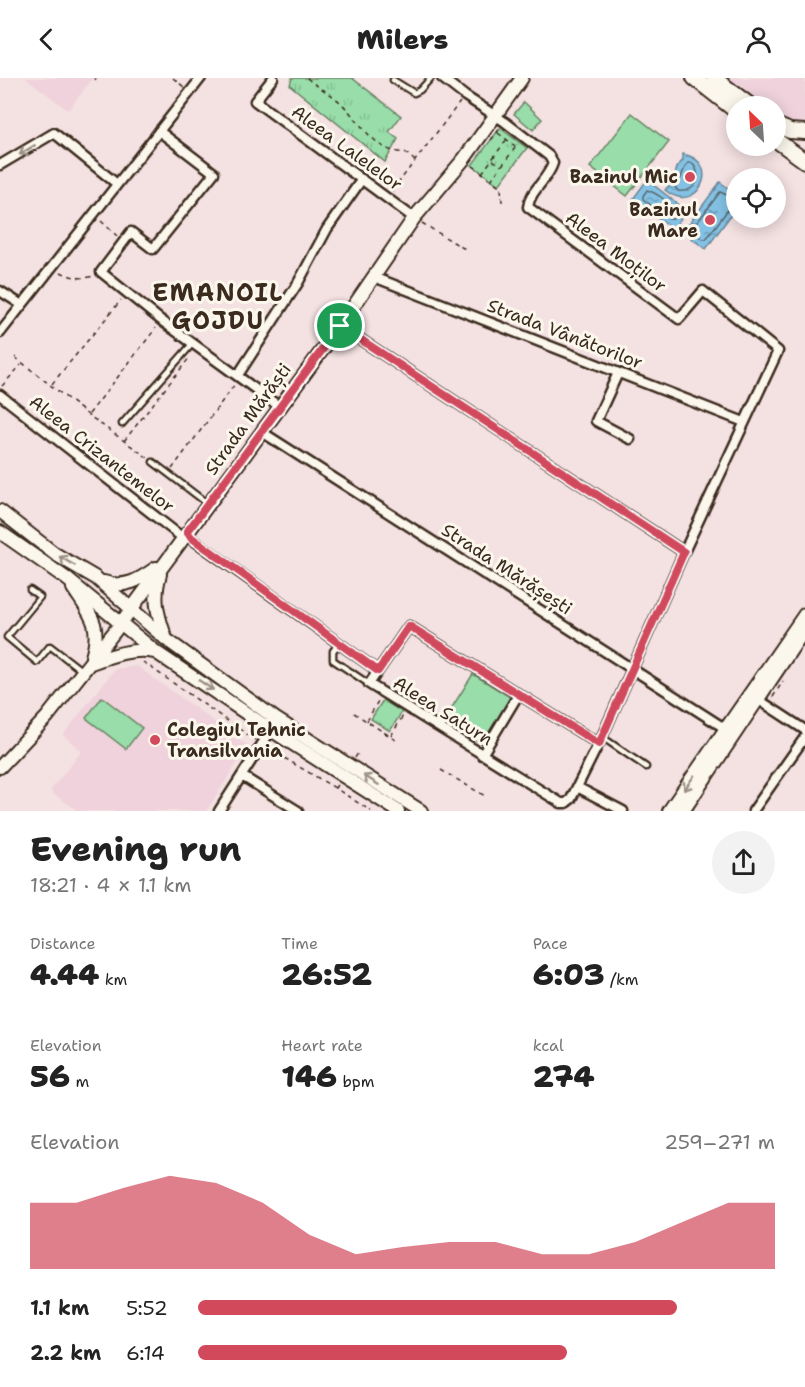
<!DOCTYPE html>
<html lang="en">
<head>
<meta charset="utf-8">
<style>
	:root { --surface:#fff; --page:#f2f2f2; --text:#222; --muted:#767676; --accent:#d1495b }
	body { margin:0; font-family:"Shantell Sans",sans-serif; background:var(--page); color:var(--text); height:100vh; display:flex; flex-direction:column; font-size:22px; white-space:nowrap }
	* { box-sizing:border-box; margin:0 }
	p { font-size:20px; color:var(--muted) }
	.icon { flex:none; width:33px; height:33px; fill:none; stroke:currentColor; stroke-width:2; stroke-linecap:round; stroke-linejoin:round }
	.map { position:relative; height:733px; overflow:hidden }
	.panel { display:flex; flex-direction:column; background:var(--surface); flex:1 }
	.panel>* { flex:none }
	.needle { width:39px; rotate:335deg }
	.controls { position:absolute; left:726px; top:18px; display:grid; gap:12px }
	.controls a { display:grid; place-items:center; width:60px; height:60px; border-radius:50%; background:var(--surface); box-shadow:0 3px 15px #0003; font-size:30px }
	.pin { position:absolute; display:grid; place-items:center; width:51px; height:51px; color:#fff; margin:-26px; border:3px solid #fff; border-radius:50%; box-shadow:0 2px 6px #0007 }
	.round { display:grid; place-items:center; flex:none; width:63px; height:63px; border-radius:32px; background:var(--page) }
	.head { display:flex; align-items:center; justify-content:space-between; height:102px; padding:0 30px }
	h1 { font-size:33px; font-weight:800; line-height:45px }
	.metrics { display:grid; grid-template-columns:repeat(3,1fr); gap:9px; height:102px; padding:6px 30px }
	.metrics div { display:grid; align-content:center }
	.metrics b { font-size:30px; font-weight:800 }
	.metrics small { font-size:16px; font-weight:400 }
	.metrics p { font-size:16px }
	.chart { height:168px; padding:12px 30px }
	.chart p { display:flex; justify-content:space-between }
	.chart svg { width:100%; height:108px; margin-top:6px; fill:var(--accent); opacity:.7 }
	ul { padding:0 30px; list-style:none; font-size:20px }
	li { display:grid; grid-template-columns:96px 72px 1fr; align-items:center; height:45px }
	li i { height:15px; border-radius:8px; background:var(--accent) }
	header { display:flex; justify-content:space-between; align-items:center; height:78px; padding:0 30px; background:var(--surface); font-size:27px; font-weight:800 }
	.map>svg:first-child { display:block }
	.built { fill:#efd2db }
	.green { fill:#98ddaa; stroke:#6a8464; stroke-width:1.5 }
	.park { fill:url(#park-tufts); stroke:#6a8464; stroke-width:1.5 }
	.water { fill:url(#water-ripples); stroke:#678595; stroke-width:1.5 }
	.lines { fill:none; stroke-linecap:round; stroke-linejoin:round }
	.shore { stroke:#58676e; stroke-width:1.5 }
	.service-casing { stroke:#3b2a1e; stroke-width:9 }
	.minor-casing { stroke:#3b2a1e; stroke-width:13 }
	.secondary-casing { stroke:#3b2a1e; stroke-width:16 }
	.primary-casing { stroke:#3b2a1e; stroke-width:18 }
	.path { stroke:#3b2a1e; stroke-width:1.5; stroke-dasharray:4.5 4.5; stroke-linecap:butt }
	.service { stroke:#fbf7ec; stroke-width:4.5 }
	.minor { stroke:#fbf7ec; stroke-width:8 }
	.secondary { stroke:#fbf7ec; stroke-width:12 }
	.primary { stroke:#fbf7ec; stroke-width:14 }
	.oneway { stroke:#9b9085 }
	.route-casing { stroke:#fff; stroke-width:12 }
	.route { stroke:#d1495b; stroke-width:8 }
	.poi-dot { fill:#d1495b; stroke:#fbf7ec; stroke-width:2 }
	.labels { text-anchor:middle; stroke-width:6; stroke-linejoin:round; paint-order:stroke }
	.street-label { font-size:18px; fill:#3b2a1e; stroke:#fbf7ec }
	.poi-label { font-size:18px; font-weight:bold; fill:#3b2a1e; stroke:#fbf7ec; text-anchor:end }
	.district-label { font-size:24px; font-weight:bold; letter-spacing:1.5px; fill:#3b2a1e; stroke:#fbf7ec }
</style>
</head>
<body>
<header><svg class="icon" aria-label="back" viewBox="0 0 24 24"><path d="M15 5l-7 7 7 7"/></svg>Milers<svg class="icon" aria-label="person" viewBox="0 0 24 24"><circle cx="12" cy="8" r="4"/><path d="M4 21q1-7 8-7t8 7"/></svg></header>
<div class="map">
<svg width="805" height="733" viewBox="0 0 805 733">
	<defs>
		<pattern id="park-tufts" width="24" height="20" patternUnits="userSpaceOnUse" patternTransform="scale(1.5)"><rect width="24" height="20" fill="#98ddaa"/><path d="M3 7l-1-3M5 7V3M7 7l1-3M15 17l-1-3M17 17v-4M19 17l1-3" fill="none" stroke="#84be92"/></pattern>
		<pattern id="water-ripples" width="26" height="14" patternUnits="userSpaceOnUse" patternTransform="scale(1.5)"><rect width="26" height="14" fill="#84c2e5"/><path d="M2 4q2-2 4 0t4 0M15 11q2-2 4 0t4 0" fill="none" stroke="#6d9eb9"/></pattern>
	</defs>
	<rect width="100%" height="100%" fill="#f4e1e2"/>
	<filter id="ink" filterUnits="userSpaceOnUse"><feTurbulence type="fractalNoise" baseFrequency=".0167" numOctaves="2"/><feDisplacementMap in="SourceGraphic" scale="12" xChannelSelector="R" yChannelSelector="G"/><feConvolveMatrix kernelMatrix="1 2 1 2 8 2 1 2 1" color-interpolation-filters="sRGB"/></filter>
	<g filter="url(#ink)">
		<path class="built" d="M26,0H93L68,32Z
			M722,0H805V64L776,42V28H759Z
			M137,588L248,668L206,733H78L50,713L82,673L63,657L115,591Z"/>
		<path class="green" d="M524,24L542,41L533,52L514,36Z
			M632,35L669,64L627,118L590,89Z
			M473,596L513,621L484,667L444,642Z
			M102,619L142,650L126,671L86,640Z"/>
		<path class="park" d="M292,0H352L401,38L389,54L398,61L385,84L290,7Z
			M500,50L527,70L499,107L472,87Z
			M383,622L402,634L390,653L371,641Z"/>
		<path class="water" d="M683,76C724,84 697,139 665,112L674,102L677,89L683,82Z
			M647,102L687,133L673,151L633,121Z
			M720,104L736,116V130L706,171L683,154Z"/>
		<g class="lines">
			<path class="shore" d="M688,85H692C704,98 696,115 678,113L675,109C683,102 681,93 688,85Z
				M647,112C657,115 672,126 677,135L673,141H669L643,121V118Z
				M736,121L720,114L693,150V154L703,161H706L730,129L736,127"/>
			<g class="service-casing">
				<path id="service" d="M393,2L414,15L420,12L431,0
					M122,346L193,265
					M153,384L208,426
					M30,512L40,519L7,559L37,584L50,568L81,592
					M339,565L333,573V582L369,606
					M602,659L646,689"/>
			</g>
			<g class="minor-casing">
				<path id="minor" d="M273,0L255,23L414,140
					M442,0L465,18L505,44L549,78L553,85C548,102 530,112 528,129L679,241L703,213L778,273L684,474L602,659L571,721L566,725H561L369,606L409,548L599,666
					M159,53L214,95L153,171L131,154L101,194L162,243L280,329
					M0,87L54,55L117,106
					M374,199L744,344
					M0,213L22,227
					M340,248L684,474
					M0,255L201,0
					M618,295L596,343L630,361
					M238,297L298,205L327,151L362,101
					M0,317L183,460
					M262,354L729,653
					M187,454L192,461L378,593
					M756,620L805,652
					M482,677L518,617
					M242,698L298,733
					M577,709L623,733
					M219,733L271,652
					M753,733L805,659"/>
			</g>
			<g class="secondary-casing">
				<path id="secondary" d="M0,433L55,476L96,500L167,562L276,641L421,733
					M0,454L67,501L157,575L271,652L398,733
					M160,496C153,520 157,535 165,558
					M104,504C125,511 139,502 156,490
					M73,510C90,536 102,546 92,579
					M91,585C113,577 132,570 155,574
					M0,689L47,639L115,553L340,248L414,140L464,81L522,0
					M669,733L805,536
					M683,733L805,551"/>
			</g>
			<g class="primary-casing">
				<path id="primary" d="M694,0L736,33
					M714,0L751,28
					M776,47L790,53L805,54
					M776,62L805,83"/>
			</g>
			<path class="path" d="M173,0L184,9
				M307,0C317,9 331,15 341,25C359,42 377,77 405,74L415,83
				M95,2L96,0
				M498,55L515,68
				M491,62L499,52
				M493,82L501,88
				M473,88L490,101
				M482,95L507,61
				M392,113L460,24
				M502,124L501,109L491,102L518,66
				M101,143L117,158
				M422,145L463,170L468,169
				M61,194C70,199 84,202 93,198
				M15,279L88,337L148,380
				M52,306L121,222
				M2,308L21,287
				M89,336L156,250
				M124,363L190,279
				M172,391L235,306
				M143,584L255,662
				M773,619L783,603
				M354,635L399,664
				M367,643L378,623
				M391,658L404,636
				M269,671L335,710
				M355,680L359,673
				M441,692L485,718
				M337,707L335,710L371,733"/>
			<use href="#service" class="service"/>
			<use href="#minor" class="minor"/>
			<use href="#secondary" class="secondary"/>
			<use href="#primary" class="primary"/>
		</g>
		<defs><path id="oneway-shaft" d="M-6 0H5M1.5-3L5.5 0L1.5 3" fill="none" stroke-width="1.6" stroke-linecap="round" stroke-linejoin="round" transform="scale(1.5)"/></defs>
		<g class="oneway">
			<use href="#oneway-shaft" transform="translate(27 72) rotate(149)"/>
			<use href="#oneway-shaft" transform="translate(67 483) rotate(-150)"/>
			<use href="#oneway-shaft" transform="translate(206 607) rotate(34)"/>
			<use href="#oneway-shaft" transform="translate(371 702) rotate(-148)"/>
			<use href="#oneway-shaft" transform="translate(689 705) rotate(125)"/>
		</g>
	</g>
	<g class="lines" filter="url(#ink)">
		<g class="route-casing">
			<path id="route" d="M340,248L684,474L599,666L409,548L378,593L192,460L187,454Z"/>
		</g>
		<use href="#route" class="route"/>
	</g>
	<g class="poi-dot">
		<circle cx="690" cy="99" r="6"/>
		<circle cx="710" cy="142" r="6"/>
		<circle cx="155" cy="662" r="6"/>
	</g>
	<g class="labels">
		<g class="street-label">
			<text transform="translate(347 70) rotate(36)" y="6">Aleea Lalelelor</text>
			<text transform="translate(616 174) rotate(37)" y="6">Aleea Moților</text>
			<text transform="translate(565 256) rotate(21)" y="6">Strada Vânătorilor</text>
			<text transform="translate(248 341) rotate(-54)" y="6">Strada Mărăști</text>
			<text transform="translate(102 376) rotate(38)" y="6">Aleea Crizantemelor</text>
			<text transform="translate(507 491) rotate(33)" y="6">Strada Mărășești</text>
			<text transform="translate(443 633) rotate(32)" y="6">Aleea Saturn</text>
		</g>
		<g class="poi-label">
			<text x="678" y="105">Bazinul Mic</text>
			<text x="698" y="138">Bazinul<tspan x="698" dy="21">Mare</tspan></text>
			<text x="167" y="658" text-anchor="start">Colegiul Tehnic<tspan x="167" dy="21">Transilvania</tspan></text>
		</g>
		<g class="district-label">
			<text x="218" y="223">EMANOIL<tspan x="218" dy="28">GOJDU</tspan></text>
		</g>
	</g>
</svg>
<div class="controls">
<a><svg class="needle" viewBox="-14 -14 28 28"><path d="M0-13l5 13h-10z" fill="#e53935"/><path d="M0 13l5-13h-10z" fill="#767676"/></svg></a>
<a><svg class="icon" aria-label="locate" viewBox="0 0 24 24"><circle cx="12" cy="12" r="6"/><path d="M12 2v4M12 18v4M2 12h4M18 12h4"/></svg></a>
</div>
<div class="pin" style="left:340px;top:248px;background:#1e9e55"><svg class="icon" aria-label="arrive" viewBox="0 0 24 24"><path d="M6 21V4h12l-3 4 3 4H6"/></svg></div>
</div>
<section class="panel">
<div class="head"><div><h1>Evening run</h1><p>18:21 · 4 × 1.1 km</p></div><a class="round"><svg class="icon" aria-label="share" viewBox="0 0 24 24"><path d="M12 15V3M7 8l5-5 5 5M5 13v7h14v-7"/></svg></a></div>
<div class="metrics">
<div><p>Distance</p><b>4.44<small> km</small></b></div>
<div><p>Time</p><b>26:52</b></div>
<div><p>Pace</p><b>6:03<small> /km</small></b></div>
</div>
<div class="metrics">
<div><p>Elevation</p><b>56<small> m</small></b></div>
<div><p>Heart rate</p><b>146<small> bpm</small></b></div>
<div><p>kcal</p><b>274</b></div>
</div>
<div class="chart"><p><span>Elevation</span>259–271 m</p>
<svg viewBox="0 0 160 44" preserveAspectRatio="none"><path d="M0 44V17L10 17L20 11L30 6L40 9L50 17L60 30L70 38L80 35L90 33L100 33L110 38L120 38L130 33L140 25L150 17L160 17V44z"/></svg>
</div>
<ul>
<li><b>1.1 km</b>5:52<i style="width:83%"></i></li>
<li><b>2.2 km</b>6:14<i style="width:64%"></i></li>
</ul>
</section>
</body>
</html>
